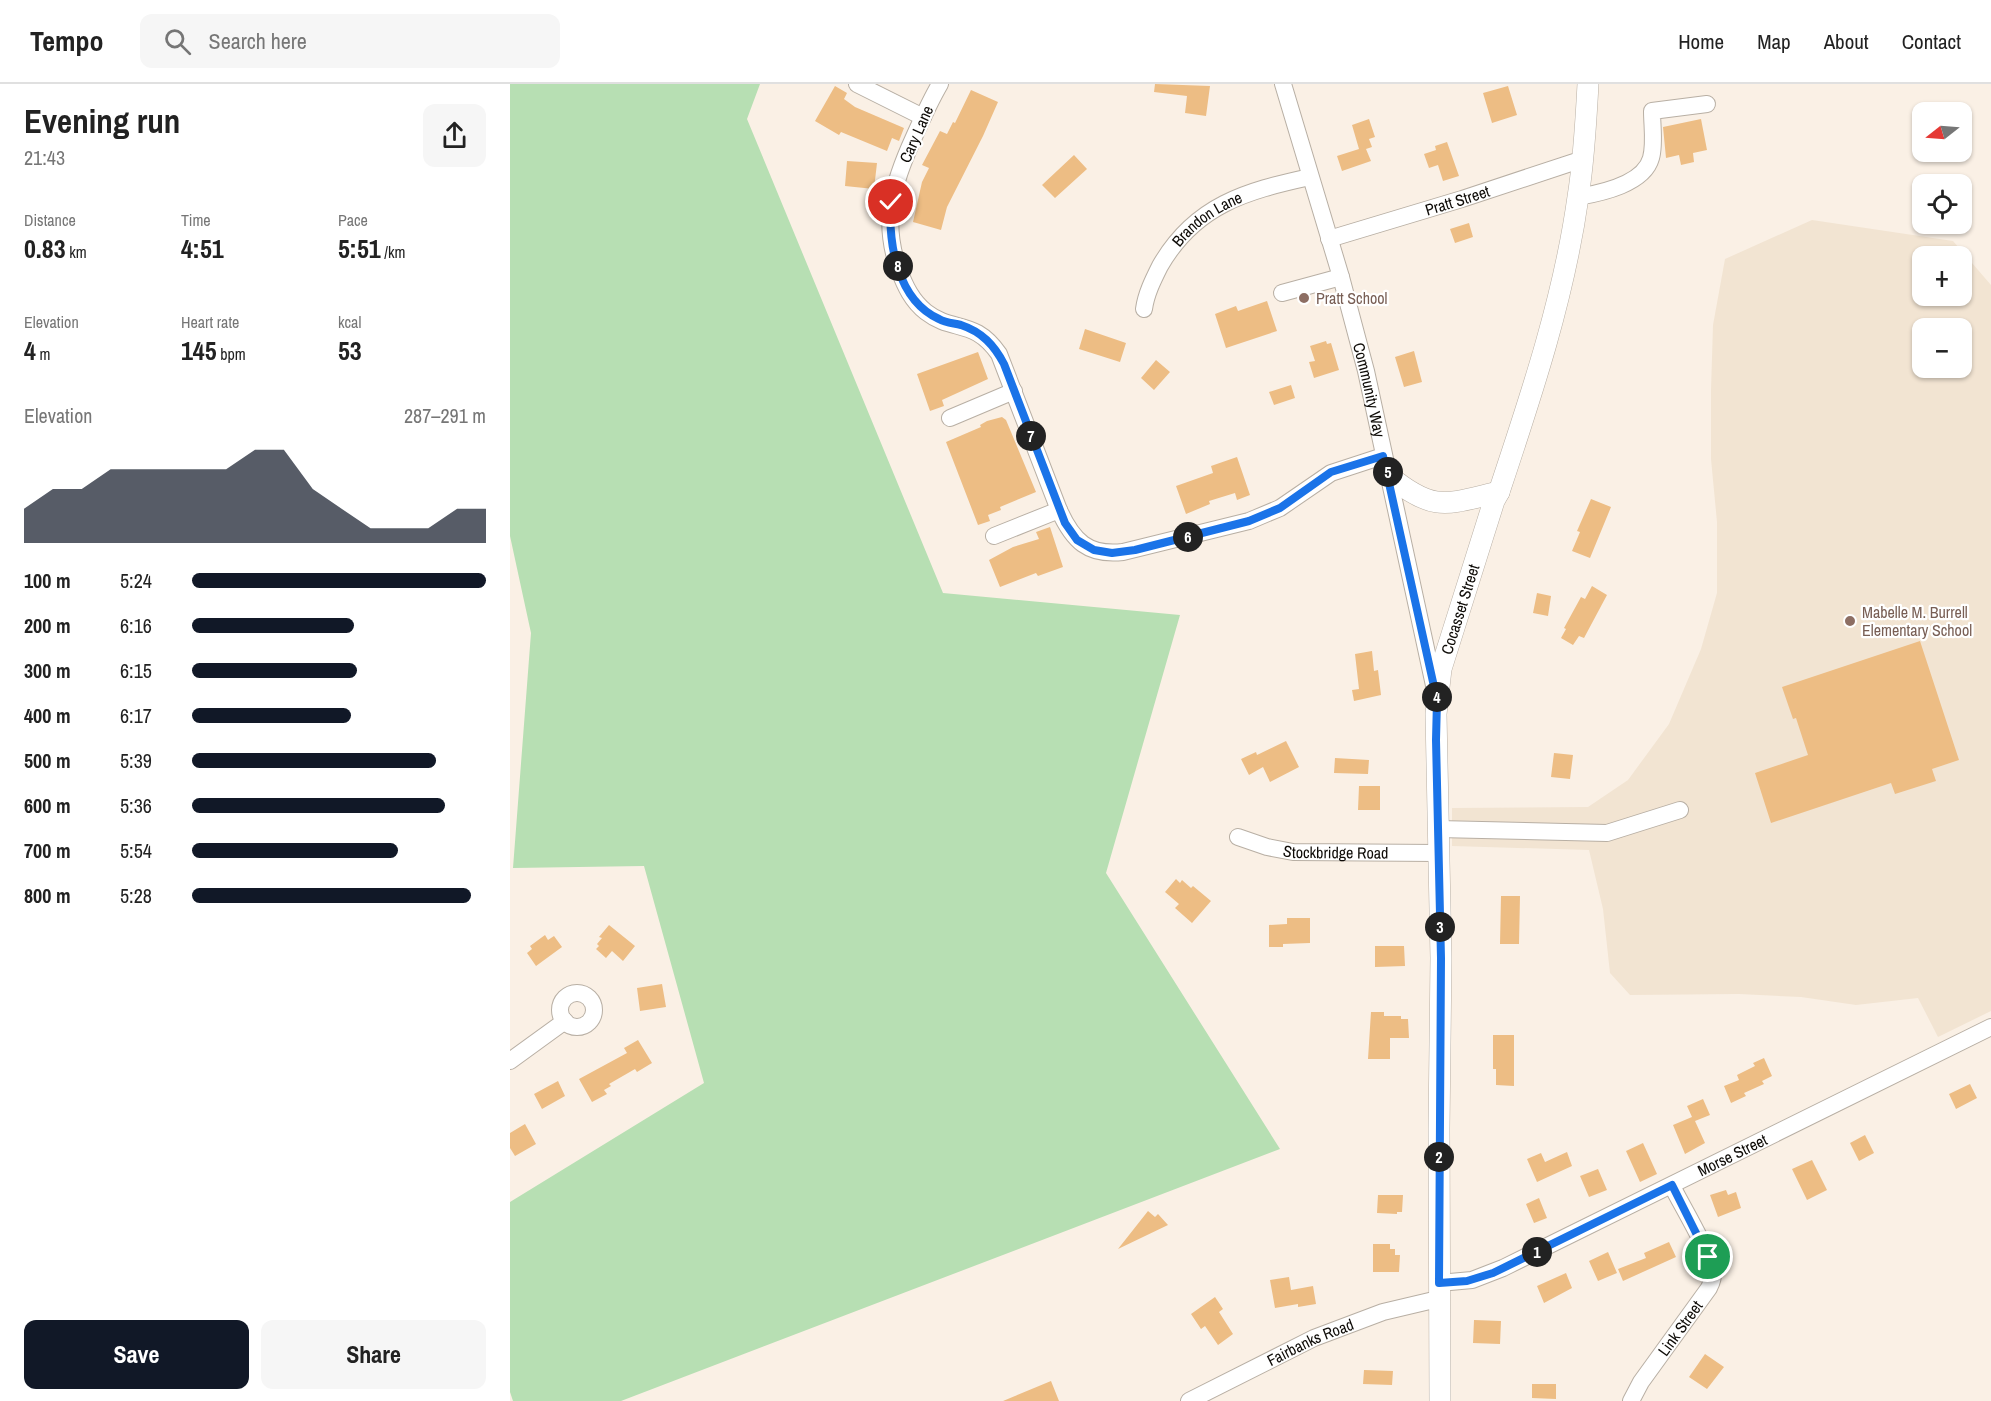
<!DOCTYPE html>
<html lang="en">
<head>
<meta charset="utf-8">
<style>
	:root { --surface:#fff; --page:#f6f6f6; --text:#222; --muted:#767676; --line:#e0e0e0; --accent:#111827 }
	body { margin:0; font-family:"Archivo Narrow",sans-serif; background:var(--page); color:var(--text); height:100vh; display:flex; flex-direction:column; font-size:22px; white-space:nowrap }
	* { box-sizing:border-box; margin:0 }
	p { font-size:20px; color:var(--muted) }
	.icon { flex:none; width:33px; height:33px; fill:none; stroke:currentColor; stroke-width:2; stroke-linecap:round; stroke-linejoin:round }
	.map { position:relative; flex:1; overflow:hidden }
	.drawer { display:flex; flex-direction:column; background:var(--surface); width:510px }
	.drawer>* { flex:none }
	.needle { width:39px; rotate:253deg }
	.buttons { position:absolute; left:1402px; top:18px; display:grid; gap:12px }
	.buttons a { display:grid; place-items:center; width:60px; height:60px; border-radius:12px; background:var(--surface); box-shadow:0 2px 4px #0004; font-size:30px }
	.pin { position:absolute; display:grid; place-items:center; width:51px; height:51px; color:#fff; margin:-26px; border:3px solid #fff; border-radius:50%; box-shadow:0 2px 6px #0007 }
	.km { position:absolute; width:30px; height:30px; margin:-15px; border-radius:50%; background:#222; color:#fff; font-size:16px; line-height:30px; text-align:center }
	.round { display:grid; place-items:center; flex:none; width:63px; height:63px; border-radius:12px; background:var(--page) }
	.summary { display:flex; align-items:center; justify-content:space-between; height:102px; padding:0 24px }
	h1 { font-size:33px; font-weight:700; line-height:45px }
	.stats { display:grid; grid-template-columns:repeat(3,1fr); gap:9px; height:102px; padding:6px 24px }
	.stats div { display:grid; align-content:center }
	.stats b { font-size:26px; font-weight:700 }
	.stats small { font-size:16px; font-weight:400 }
	.stats p { font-size:16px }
	.chart { height:168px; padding:12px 24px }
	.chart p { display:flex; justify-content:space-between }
	.chart svg { width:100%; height:108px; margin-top:6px; fill:var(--accent); opacity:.7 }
	.primary-button { display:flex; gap:12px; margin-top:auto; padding:12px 24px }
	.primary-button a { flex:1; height:69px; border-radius:12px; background:var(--accent); color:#fff; font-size:24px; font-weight:700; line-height:69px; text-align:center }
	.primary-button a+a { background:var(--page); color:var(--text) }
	ul { padding:0 24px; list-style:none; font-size:20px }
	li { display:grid; grid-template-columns:96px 72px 1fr; align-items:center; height:45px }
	li i { height:15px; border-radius:8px; background:var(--accent) }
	header { display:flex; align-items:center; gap:36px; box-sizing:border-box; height:84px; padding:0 30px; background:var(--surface); border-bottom:2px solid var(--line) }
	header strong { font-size:28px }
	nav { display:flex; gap:33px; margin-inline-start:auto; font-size:21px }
	.search { width:420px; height:54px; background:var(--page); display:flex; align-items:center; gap:15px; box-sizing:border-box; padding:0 21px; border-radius:12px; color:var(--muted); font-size:22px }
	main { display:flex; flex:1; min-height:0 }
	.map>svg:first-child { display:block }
	.built { fill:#f2e4d2; fill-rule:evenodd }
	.green { fill:#b7dfb3 }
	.building { fill:#edbd84 }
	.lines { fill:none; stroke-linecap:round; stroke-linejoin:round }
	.minor-casing { stroke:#b8afa4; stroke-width:18 }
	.major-casing { stroke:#b8afa4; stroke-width:22 }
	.minor { stroke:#fff; stroke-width:16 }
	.major { stroke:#fff; stroke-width:21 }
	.route-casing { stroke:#fff; stroke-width:12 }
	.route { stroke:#1a73e8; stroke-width:8 }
	.education-dot { fill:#8d6e63; stroke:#fff; stroke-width:2 }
	.labels { text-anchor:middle; stroke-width:4.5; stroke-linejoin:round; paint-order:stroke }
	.street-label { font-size:16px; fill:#0e0b07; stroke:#fff }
	.education-label { font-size:16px; fill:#785e54; stroke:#fff; text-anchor:start }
</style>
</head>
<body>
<header>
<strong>Tempo</strong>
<div class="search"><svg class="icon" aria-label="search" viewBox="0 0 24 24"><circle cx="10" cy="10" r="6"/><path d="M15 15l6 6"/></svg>Search here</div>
<nav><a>Home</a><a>Map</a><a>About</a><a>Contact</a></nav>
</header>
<main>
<section class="drawer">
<div class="summary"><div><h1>Evening run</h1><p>21:43</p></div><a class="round"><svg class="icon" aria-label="share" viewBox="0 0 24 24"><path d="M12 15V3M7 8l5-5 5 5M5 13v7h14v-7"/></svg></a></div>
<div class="stats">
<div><p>Distance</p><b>0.83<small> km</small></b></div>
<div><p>Time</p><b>4:51</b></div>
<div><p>Pace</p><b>5:51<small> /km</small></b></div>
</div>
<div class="stats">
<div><p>Elevation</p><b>4<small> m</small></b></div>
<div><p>Heart rate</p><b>145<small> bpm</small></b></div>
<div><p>kcal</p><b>53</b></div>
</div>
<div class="chart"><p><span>Elevation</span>287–291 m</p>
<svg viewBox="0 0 160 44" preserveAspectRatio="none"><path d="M0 44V30L10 22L20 22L30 14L40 14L50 14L60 14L70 14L80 6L90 6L100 22L110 30L120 38L130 38L140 38L150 30L160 30V44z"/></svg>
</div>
<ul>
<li><b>100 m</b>5:24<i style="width:100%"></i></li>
<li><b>200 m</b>6:16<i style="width:55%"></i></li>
<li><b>300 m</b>6:15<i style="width:56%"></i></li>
<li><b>400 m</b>6:17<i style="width:54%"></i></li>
<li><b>500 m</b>5:39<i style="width:83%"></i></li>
<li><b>600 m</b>5:36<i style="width:86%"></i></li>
<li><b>700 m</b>5:54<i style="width:70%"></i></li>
<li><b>800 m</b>5:28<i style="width:95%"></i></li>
</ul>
<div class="primary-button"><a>Save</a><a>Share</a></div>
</section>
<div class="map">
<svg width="1481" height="1317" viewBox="0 0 1481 1317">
	<rect width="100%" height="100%" fill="#faf0e5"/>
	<path class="built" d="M1302,136L1443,157L1481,201V927L1428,953L1408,914L1346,921L1291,913L1229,910L1120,911L1100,889L1093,825L1079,766L942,762V724L1078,723L1118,696L1159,640L1191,565L1207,509V438L1201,375V306L1203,241L1215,175ZM1413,172H1452V212H1413ZM1413,244H1452V284H1413Z"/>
	<path class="green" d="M0,0H250L237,35L433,509L670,531L596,789L770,1065L111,1317H3L0,1308V1118L194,999L134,782L3,784L21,549L0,452Z"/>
	<path class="building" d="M645,0L700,2L696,32L675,29L677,12L644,8Z
		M325,2L337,9L334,15L345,23L394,44L389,57L382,54L377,67L331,48L329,51L305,37Z
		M998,2L1007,31L982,39L973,9Z
		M461,6L488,18L473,52L437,123L431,146L403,138L412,98L419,84L412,81L430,47L437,50L443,38L445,39Z
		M859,35L865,53L859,55L862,63L856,65L861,77L832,87L827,72L849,65L842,41Z
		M1191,35L1197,66L1183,69L1184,78L1171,81L1169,71L1156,74L1153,43Z
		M937,58L949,92L933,97L928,81L919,84L914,70L926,66L925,62Z
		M564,71L577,85L545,114L532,101Z
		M337,77L367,79L364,105L335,102Z
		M959,139L963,153L945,159L940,145Z
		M757,217L767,247L716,264L705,230L726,222L728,227Z
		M575,245L616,259L610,278L569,265Z
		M816,257L817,260L821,259L829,286L804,294L799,278L805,277L800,262Z
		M904,267L912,298L894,303L885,273Z
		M468,268L478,295L432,316L434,322L420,327L407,290Z
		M646,276L660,288L644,306L631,294Z
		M781,301L785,314L764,321L759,308Z
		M492,333L496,336L526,408L490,423L491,426L478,431L480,437L468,441L436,358L471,343L470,341L477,337Z
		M727,373L740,411L727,416L725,409L699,417L700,420L676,430L666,402L703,389L701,382Z
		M1081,415L1101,423L1080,474L1062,467L1070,448L1067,447Z
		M540,443L553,483L528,492L526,489L490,503L479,476L503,463L529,455L526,448Z
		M1082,502L1097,511L1074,554L1069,552L1063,561L1051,554L1056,545L1054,544L1071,513L1075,515Z
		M1027,509L1041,512L1038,532L1023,529Z
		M1410,557L1449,676L1422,685L1426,697L1385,710L1381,699L1261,739L1245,689L1298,671L1286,634L1283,635L1272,603Z
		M862,567L864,587L868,586L871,611L844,617L842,606L849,605L845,570Z
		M776,657L789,683L760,698L753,683L739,691L731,675L746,668L747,671Z
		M1044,669L1063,671L1060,695L1041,693Z
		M825,674L859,676L858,690L824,689Z
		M849,702H870V726H848Z
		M666,795L670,799L672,796L681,804L683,802L701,817L682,839L665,824L669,820L655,808Z
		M991,812H1010L1009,860H990Z
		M777,834H800V859L773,860V863H759V841L777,840Z
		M99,841L125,862L113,877L102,867L96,874L86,865L89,862L87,860L92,854L89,853Z
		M35,851L38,856L44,852L52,863L26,882L17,869L22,865L20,862Z
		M865,862H894L895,882L865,883Z
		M152,900L156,923L130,927L127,904Z
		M861,928H874V932H891V935H898L899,954H880V975H858Z
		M983,951H1004V1002L986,1001V985H983Z
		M128,956L142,979L127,988L125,985L99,1000L101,1002L94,1006L97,1010L82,1018L69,995L117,969L114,964Z
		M1254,974L1262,992L1252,997L1254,1000L1234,1009L1236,1012L1221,1019L1214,1002L1229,996L1227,991L1245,982L1243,979Z
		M48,997L55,1012L32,1025L24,1010Z
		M1460,1000L1467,1014L1446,1025L1439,1010Z
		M1193,1015L1200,1031L1185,1037L1195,1059L1175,1070L1163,1041L1182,1033L1177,1022Z
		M15,1040L26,1060L5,1072L0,1064V1049Z
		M1355,1051L1364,1069L1349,1077L1340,1059Z
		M1133,1059L1147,1090L1130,1098L1116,1067Z
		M1057,1068L1062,1082L1027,1098L1017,1075L1031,1069L1035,1078Z
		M1302,1076L1317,1106L1297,1116L1282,1085Z
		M1088,1085L1097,1106L1079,1113L1070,1092Z
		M1216,1106L1218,1111L1226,1108L1231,1124L1208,1133L1200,1111Z
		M868,1111H893L892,1128H887V1130L867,1129Z
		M1029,1114L1037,1134L1024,1139L1016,1120Z
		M638,1127L645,1133L648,1130L658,1141L608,1165Z
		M1159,1158L1166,1173L1113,1197L1108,1185L1136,1174L1134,1169Z
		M863,1160H880V1165H885V1171H890L889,1188H863Z
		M1098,1168L1107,1189L1088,1197L1079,1177Z
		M1056,1189L1062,1204L1034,1219L1027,1202Z
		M779,1193L781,1206L803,1202L806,1220L788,1223V1220L765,1224L760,1196Z
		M705,1213L713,1225L709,1228L723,1250L708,1261L695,1242L691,1245L681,1230Z
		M964,1236L991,1237L990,1260L963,1259Z
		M1195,1270L1214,1283L1197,1305L1179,1293Z
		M854,1286L883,1287L882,1301L853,1300Z
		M541,1297L549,1317H493Z
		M1022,1300H1046V1315L1022,1314Z"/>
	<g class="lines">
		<g class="minor-casing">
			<g id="minor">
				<path d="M347,0L413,33"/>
				<path d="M430,0C420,17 412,35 404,53C383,99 371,137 389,186C395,202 402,217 416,228C443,249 464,234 489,270L549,426C563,457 578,472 613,468L739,437L770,424L821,389L873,372"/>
				<path id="s1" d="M773,0L831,193L856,287L925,606"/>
				<path d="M1068,113C1091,109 1134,100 1141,74C1145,60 1142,42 1142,27L1197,20"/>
				<path id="s2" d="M819,155L952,115L1073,75"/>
				<path d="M772,209L831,193"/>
				<path id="s3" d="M634,225C636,210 643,196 650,182C685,121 736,107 800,93"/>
				<path d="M440,334L504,307"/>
				<path d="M484,452L549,426"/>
				<path d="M928,745L1097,749L1170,726"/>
				<path id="s4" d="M728,753L757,763L783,768L929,769"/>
				<circle cx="67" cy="926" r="17"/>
				<path d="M0,977L55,937"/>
				<path id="s5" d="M929,1199L962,1196L993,1184L1481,943"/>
				<path id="s6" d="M679,1317L804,1254L873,1228L928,1215"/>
				<path id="s7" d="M1121,1317L1131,1298L1199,1204C1202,1198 1204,1193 1202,1186C1198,1164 1173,1124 1162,1102"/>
			</g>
		</g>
		<g class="major-casing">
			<g id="major">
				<path d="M879,392C924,429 937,420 989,408"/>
				<path id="s8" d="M930,1317L929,1045L931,874L926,630L931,585L984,417L989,408C1021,312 1054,214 1068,113C1074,76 1076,38 1078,0"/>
			</g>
		</g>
		<use href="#minor" class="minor"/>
		<use href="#major" class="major"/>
	</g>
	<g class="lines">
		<g class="route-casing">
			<path id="route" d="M381,118C378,159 387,216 429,235C436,239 443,239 451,241C472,248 484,261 494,280L555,439L567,456L584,466L602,469L625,466L739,437L770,424L821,388L873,372L927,616L926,656L931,874L929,1199L957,1197L983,1189L1162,1101L1198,1173"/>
		</g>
		<use href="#route" class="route"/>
	</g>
	<g class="education-dot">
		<circle cx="794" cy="214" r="6"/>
		<circle cx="1340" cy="537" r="6"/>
	</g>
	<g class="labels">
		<g class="street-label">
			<text transform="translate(406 50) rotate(-66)" y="6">Cary Lane</text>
			<text dy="6" stroke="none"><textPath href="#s2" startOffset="134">Pratt Street</textPath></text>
			<text dy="6" stroke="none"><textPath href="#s3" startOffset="114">Brandon Lane</textPath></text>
			<text dy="6" stroke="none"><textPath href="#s1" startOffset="318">Community Way</textPath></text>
			<text dy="6" stroke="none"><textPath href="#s8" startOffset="795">Cocasset Street</textPath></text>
			<text dy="6" stroke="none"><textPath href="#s4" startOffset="100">Stockbridge Road</textPath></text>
			<text dy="6" stroke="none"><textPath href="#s5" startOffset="322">Morse Street</textPath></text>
			<text dy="6" stroke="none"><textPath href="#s7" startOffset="88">Link Street</textPath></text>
			<text dy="6" stroke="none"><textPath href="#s6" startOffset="135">Fairbanks Road</textPath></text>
		</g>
		<g class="education-label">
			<text x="806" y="220">Pratt School</text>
			<text x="1352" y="534">Mabelle M. Burrell<tspan x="1352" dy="18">Elementary School</tspan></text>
		</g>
	</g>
</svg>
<div class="buttons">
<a><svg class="needle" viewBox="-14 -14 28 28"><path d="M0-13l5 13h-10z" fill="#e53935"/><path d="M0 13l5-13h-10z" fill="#767676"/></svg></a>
<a><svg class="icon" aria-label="locate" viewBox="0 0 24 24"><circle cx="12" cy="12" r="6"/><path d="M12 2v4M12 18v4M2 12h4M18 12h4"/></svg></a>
<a>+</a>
<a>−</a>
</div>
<div class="pin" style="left:1198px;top:1173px;background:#1e9e55"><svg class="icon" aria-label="arrive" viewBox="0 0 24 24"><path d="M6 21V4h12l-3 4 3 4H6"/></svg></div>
<div class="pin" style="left:381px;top:118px;background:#d93025"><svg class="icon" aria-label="check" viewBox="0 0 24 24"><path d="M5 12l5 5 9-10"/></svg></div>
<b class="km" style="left:1027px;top:1168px">1</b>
<b class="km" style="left:929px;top:1073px">2</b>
<b class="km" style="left:930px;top:843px">3</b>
<b class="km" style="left:927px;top:613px">4</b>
<b class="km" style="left:878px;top:388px">5</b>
<b class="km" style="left:678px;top:453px">6</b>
<b class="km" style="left:521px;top:352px">7</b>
<b class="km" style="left:388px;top:182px">8</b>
</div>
</main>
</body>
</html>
